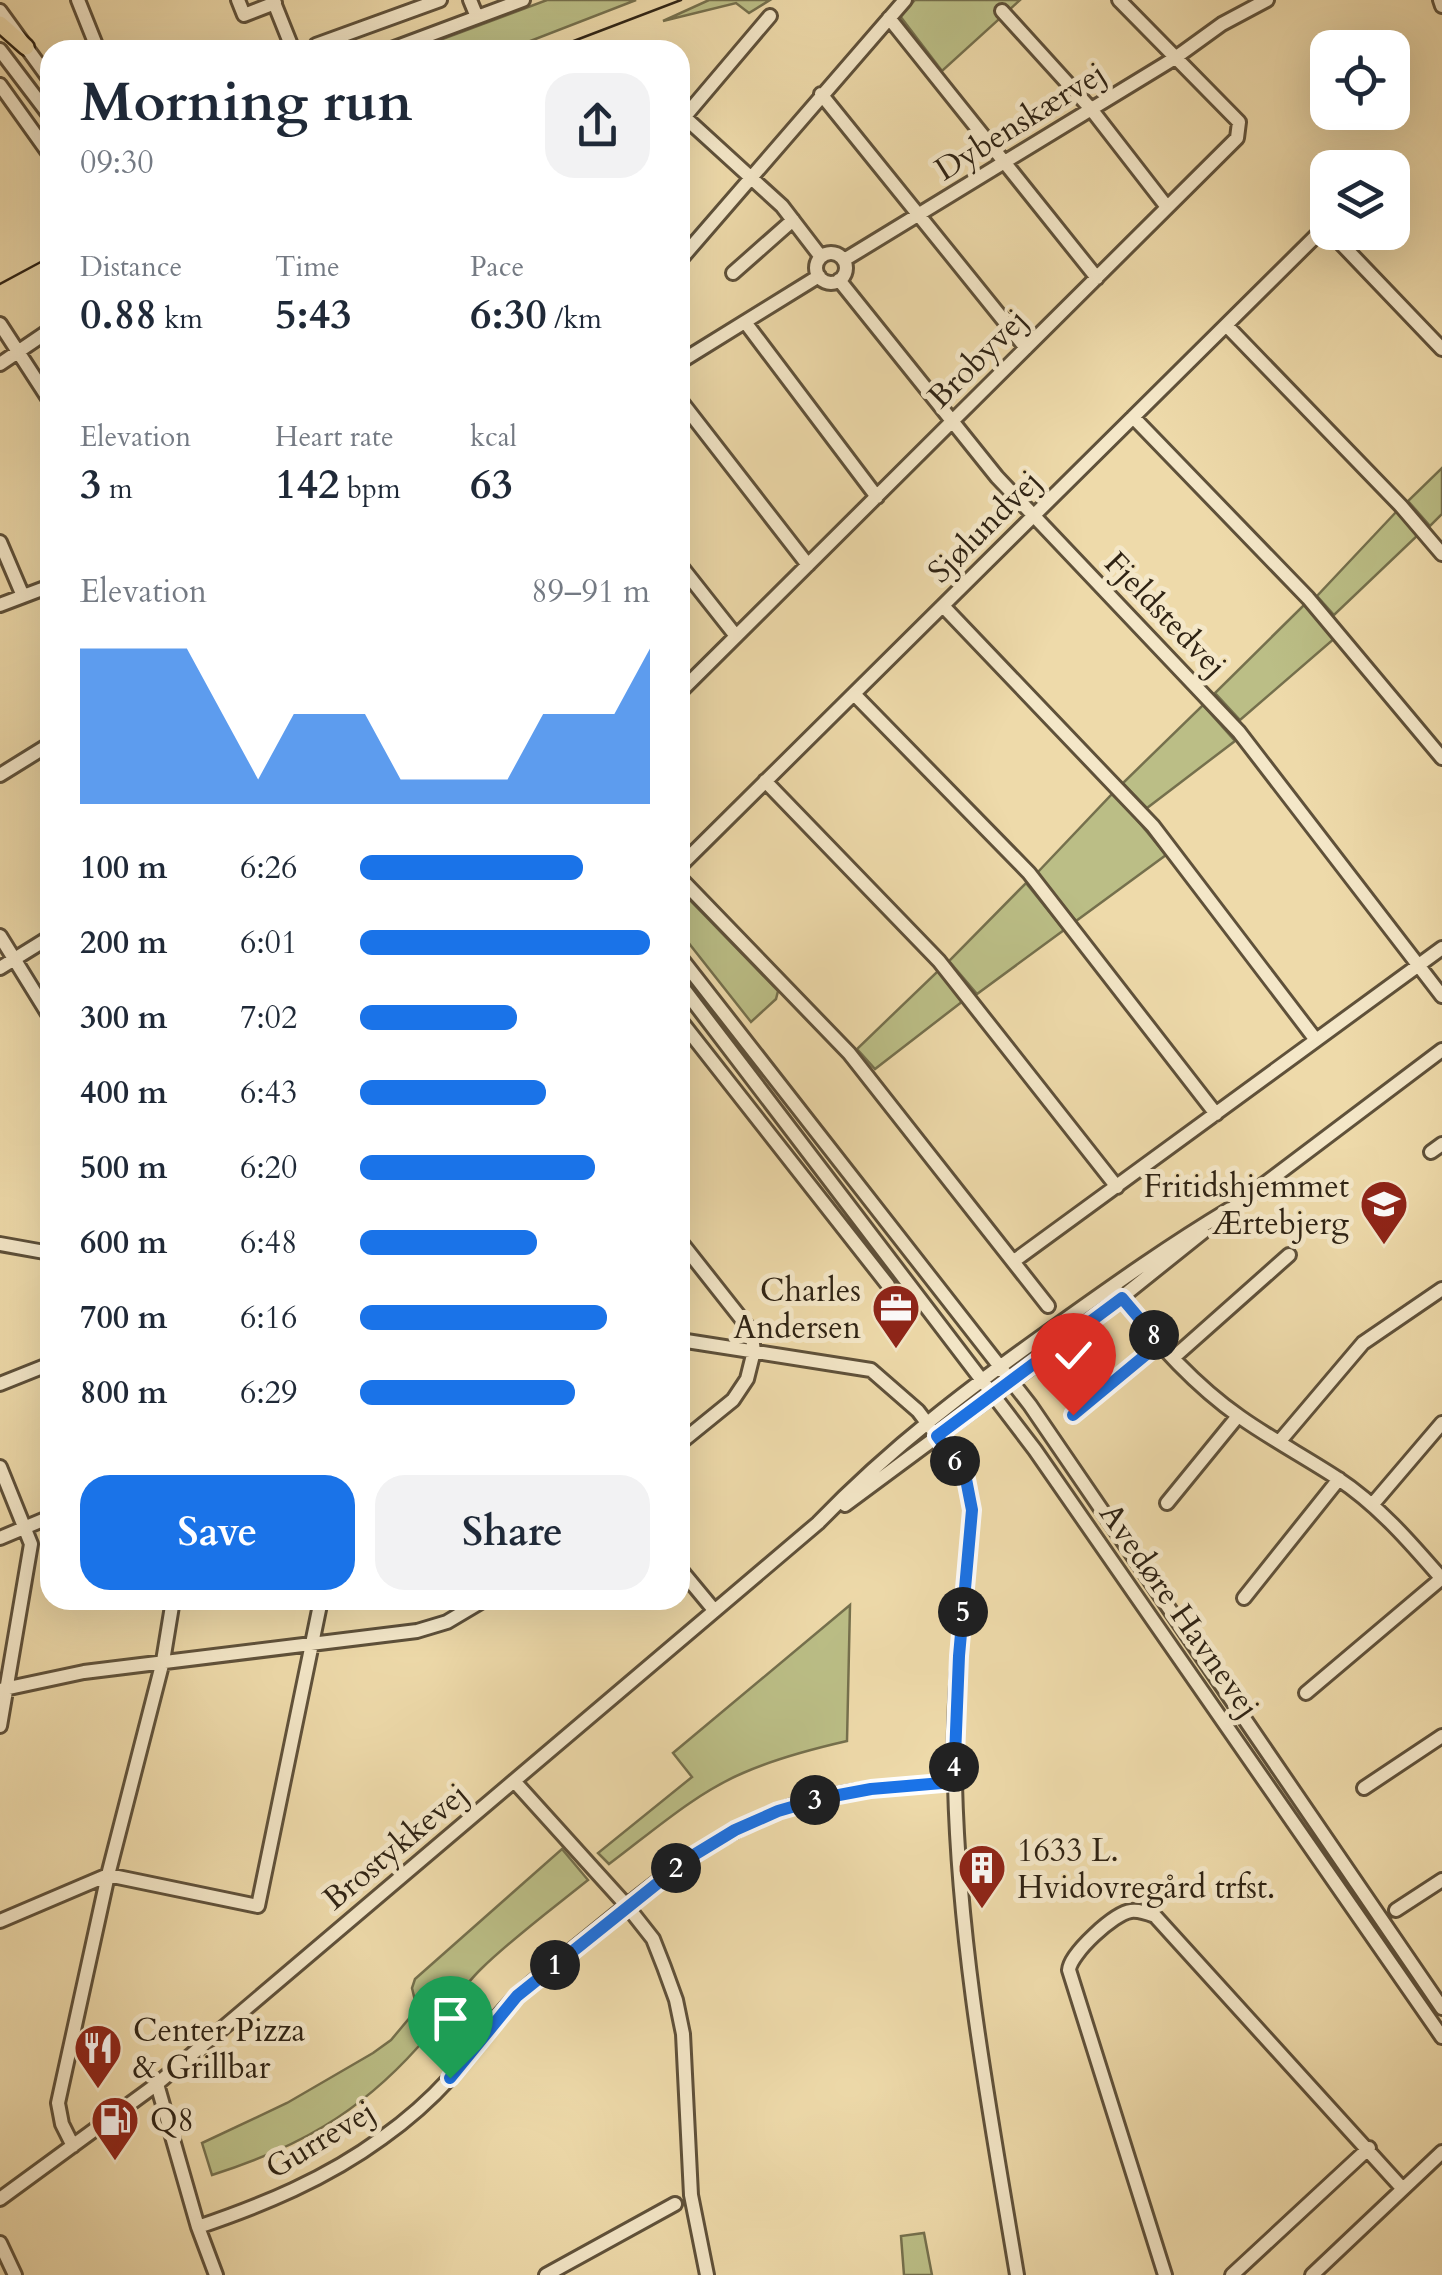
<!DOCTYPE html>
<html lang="en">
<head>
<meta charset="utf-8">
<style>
	:root { --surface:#fff; --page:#f2f2f3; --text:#1f2937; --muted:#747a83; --accent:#1a73e8 }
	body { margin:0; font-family:Cardo,serif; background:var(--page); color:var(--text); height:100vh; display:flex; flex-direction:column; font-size:38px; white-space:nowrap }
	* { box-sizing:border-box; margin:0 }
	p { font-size:32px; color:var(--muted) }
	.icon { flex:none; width:55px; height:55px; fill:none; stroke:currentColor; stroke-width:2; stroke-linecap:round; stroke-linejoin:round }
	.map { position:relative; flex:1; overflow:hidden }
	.drawer { position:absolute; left:40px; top:40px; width:650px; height:1570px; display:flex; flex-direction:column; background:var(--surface); border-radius:30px; box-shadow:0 10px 40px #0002 }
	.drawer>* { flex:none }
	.buttons { position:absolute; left:1310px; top:30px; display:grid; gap:20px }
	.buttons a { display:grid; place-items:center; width:100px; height:100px; border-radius:20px; background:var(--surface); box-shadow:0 10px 40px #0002; font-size:50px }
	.pin { position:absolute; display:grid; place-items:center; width:85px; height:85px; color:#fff; margin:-102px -42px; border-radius:50% 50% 50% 0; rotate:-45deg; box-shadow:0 0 10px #0007 }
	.pin .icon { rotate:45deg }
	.km { position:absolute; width:50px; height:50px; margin:-25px; border-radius:50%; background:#222; color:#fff; font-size:28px; line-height:50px; text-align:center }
	.round { display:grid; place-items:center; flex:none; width:105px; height:105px; border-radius:30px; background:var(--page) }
	.summary { display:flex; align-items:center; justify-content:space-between; height:170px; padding:0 40px }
	h1 { font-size:55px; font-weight:800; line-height:75px }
	.metrics { display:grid; grid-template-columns:repeat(3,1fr); gap:15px; height:170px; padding:10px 40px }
	.metrics div { display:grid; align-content:center }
	.metrics b { font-size:42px; font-weight:800 }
	.metrics small { font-size:28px; font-weight:400 }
	.metrics p { font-size:28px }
	.chart { height:280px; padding:20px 40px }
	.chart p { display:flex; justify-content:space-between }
	.chart svg { width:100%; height:180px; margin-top:10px; fill:var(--accent); opacity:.7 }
	.button { display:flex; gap:20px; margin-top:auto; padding:20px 40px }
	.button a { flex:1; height:115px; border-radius:30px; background:var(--accent); color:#fff; font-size:40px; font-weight:800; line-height:115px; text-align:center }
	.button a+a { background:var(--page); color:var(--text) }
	ul { padding:0 40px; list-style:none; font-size:32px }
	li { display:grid; grid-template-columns:160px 120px 1fr; align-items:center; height:75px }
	li i { height:25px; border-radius:12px; background:var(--accent) }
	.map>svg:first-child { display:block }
	.green { fill:#bbbe86; stroke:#75704d; stroke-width:2.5 }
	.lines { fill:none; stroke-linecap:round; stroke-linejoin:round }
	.minor-casing { stroke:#5f513a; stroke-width:18 }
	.major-casing { stroke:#2f2314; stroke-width:20 }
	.minor { stroke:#f4e7c8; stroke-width:12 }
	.major { stroke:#eedaaa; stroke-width:15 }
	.tram { stroke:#2f2314; stroke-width:2.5 }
	.route-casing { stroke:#fff; stroke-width:20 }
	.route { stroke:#1a73e8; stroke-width:12 }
	.labels { text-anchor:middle; stroke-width:10; stroke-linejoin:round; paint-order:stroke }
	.street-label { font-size:32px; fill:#2f2314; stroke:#f4e7c8 }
	.poi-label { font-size:32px; fill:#2f2314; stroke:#f4e7c8; text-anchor:start }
</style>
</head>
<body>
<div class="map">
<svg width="1442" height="2275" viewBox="0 0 1442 2275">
	<rect width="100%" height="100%" fill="#eedaaa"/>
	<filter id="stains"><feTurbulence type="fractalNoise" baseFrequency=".002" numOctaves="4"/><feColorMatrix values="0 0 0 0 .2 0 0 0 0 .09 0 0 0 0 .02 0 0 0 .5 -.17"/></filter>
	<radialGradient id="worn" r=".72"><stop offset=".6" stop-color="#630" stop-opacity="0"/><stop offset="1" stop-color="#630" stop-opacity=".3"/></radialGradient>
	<path class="green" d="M547,0H636L507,50H413Z
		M709,0H770L749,13L736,3L663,21Z
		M915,0H1020L942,71L900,16Z
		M1442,468V514L1430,526L1408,501Z
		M1397,511L1418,535L1334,615L1317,596Z
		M1304,605L1335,638L1240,720L1215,693Z
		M1203,705L1235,741L1147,808L1123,783Z
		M1114,792L1166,855L1076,921L1037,873Z
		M1026,883L1064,930L977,994L949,961Z
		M680,890L778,991L776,999L751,1022L680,932Z
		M938,971L963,1001L875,1069L857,1049Z
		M850,1605L847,1741C812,1749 777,1758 743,1773C694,1794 652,1832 609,1864L598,1853L692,1777L673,1753Z
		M562,1849L588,1880C552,1909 514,1937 481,1969C457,1992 441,2023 418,2047C358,2114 297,2148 212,2175L202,2143L287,2103L373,2053L391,2040L417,2009L412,1988L415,1979Z
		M924,2233L932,2275H904L901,2236Z"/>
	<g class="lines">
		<g class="minor-casing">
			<path id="minor" d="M78,0L98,50
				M238,0L244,15L275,3
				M273,0L293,50
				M470,0L477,17
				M1440,0L1442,6
				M0,11L50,80
				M1002,11L1091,109L1167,207
				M889,18L1097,278
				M316,45L440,0
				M0,50L50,116
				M389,50L523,0
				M0,85L50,155
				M821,94L1026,348
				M680,113L782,206L821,257
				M681,121L770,16
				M1330,232L1442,349
				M816 268a15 15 0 1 1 30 0a15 15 0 1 1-30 0Z
				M680,260L905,0
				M844,260L1175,58L1222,24L1267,0
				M733,273L793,220
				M839,280L997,477L1239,732L1442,996
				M745,322L877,497
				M0,324L50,401
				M1226,325L1401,506L1442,554
				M680,362L819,276
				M0,364L50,330
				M680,400L808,565
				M1133,417L1308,598L1442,758
				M0,542L23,596
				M680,565L736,636
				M0,605L50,586
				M943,606L1153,826L1316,1040
				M680,692L1237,138L1239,122L1119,0
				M854,694L1029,873L1216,1114
				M0,775L50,744
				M765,781L939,961L1117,1187
				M680,866L1328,224
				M680,878L849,1053L1048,1306
				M0,936L50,1017
				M680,957L1030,1405L1442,2008
				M0,968L50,937
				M680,984L1035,1450L1442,2037
				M680,1020L888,1285
				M1431,1152L1442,1144
				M1226,1213L1442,1050
				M680,1241L751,1331L754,1351L747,1379L733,1400L680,1443
				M0,1244L50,1253
				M1014,1261L1442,948
				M1117,1291C1151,1337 1193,1384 1240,1417C1271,1439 1305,1457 1337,1478C1378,1505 1410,1542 1442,1579
				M680,1340L871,1370L918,1411L965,1473L972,1510C965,1601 952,1693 955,1784C959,1950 990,2112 1017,2275
				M1173,1358L1289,1255
				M0,1384L50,1364
				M1073,1415L1160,1343
				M1279,1442L1363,1343L1442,1289
				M0,1467L31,1544L0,1726
				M1167,1503L1238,1416
				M845,1505L1077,1333L1203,1232
				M1372,1505L1442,1423
				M0,1538L50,1517
				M680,1569L714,1610
				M1244,1598L1339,1479
				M0,1690L84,1672L417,1631L447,1622L484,1600
				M1306,1693L1442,1578
				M514,1781L627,1906L653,1939L664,1967L676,2000L683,2034L691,2195L707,2275
				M1364,1788L1442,1736
				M1396,1910L1442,1880
				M0,1921L108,1875L258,1906L321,1600
				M157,2084L198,2227L216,2275
				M73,2146L62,2124L58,2103L108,1875L163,1661L173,1600
				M0,2199L157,2084L818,1523C891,1447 973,1385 1059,1324C1115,1284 1170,1245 1230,1209
				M198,2227C263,2205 326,2179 382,2138C406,2121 430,2100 450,2078C473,2052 491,2020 517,1996C539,1975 564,1957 587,1938C646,1890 704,1840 776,1812C832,1789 895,1787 954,1782
				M0,2243L15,2275
				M546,2275L675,2204
				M1165,2275L1069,1970C1070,1954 1114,1913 1131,1911C1139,1910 1147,1913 1155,1916L1402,2188
				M1232,2275L1369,2148
				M1312,2275L1442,2152"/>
		</g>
		<g class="major-casing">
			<path id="major" d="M0,24L26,47"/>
		</g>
		<use href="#minor" class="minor"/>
		<use href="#major" class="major"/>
		<path class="tram" d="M550,50L681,0
			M0,284L50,257"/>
	</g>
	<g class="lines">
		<g class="route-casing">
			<path id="route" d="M450,2078L517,1996L689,1858L735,1830L778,1811L823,1798L871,1789L954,1782L959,1656L972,1510L965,1474L937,1436L1122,1298L1160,1343L1073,1415"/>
		</g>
		<use href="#route" class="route"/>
	</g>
	<defs>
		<g id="school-pin" transform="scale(2.5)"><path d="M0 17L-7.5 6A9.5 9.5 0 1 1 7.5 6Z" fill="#8f2418" stroke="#f4e7c8"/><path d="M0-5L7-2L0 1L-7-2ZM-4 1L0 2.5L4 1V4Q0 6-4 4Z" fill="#fff"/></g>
		<g id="office-pin" transform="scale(2.5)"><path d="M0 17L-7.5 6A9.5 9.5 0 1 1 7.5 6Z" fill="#8f2418" stroke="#f4e7c8"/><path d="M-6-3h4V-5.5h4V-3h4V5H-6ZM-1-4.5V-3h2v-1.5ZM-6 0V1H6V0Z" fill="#fff"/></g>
		<g id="building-pin" transform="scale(2.5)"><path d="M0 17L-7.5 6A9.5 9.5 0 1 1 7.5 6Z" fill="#8f2418" stroke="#f4e7c8"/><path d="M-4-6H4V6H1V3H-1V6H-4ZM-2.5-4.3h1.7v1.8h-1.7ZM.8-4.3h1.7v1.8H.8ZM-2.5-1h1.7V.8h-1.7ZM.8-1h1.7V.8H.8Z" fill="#fff"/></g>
		<g id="restaurant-pin" transform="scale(2.5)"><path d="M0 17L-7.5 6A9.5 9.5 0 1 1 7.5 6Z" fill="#8f2418" stroke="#f4e7c8"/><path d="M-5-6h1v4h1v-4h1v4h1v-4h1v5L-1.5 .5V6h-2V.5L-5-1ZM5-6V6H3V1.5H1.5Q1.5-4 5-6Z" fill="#fff"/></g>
		<g id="fuel-pin" transform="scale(2.5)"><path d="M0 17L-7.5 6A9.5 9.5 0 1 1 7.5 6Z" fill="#8f2418" stroke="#f4e7c8"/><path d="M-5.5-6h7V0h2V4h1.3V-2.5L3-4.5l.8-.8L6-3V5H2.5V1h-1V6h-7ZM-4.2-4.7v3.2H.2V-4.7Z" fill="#fff"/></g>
	</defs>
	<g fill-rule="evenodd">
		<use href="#school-pin" x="1384" y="1204"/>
		<use href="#office-pin" x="896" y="1308"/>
		<use href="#building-pin" x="982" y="1868"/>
		<use href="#restaurant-pin" x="98" y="2048"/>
		<use href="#fuel-pin" x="115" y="2120"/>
	</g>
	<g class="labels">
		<g class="street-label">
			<text transform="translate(1020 121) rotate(-32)" y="11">Dybenskærvej</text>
			<text transform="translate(977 358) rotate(-45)" y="11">Brobyvej</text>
			<text transform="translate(984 526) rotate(-45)" y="11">Sjølundvej</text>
			<text transform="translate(1166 614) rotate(46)" y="11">Fjeldstedvej</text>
			<text transform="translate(1180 1610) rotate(55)" y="11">Avedøre Havnevej</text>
			<text transform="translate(395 1846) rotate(-40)" y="11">Brostykkevej</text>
			<text transform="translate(320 2139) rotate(-31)" y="11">Gurrevej</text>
		</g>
		<g class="poi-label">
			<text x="1349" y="1197" text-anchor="end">Fritidshjemmet<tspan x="1349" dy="37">Ærtebjerg</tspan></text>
			<text x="861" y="1301" text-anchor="end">Charles<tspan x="861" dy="37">Andersen</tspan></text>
			<text x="1017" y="1861">1633 L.<tspan x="1017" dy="37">Hvidovregård trfst.</tspan></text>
			<text x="133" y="2041">Center Pizza<tspan x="133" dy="37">&amp; Grillbar</tspan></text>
			<text x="150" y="2131">Q8</text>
		</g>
	</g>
	<rect width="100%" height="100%" filter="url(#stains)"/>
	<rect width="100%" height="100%" fill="url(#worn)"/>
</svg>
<div class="buttons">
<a><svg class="icon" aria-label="locate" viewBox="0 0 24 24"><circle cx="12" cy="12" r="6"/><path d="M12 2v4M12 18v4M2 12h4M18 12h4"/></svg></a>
<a><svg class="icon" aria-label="layers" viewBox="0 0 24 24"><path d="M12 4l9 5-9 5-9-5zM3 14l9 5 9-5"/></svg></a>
</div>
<div class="pin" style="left:450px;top:2078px;background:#1e9e55"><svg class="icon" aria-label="arrive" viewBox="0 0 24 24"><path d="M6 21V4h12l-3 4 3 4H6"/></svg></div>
<div class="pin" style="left:1073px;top:1415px;background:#d93025"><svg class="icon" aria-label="check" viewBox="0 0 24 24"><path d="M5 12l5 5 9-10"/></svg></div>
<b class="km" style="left:555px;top:1965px">1</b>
<b class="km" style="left:676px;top:1868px">2</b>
<b class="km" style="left:815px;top:1800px">3</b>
<b class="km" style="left:954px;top:1767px">4</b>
<b class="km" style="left:963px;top:1612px">5</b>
<b class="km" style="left:955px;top:1461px">6</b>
<b class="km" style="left:1154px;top:1335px">8</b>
<section class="drawer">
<div class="summary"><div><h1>Morning run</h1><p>09:30</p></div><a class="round"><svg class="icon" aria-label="share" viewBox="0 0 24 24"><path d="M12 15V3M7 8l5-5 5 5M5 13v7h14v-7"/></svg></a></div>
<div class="metrics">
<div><p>Distance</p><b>0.88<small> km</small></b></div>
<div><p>Time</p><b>5:43</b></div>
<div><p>Pace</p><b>6:30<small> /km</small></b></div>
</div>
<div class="metrics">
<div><p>Elevation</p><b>3<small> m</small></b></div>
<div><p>Heart rate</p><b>142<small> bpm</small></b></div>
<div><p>kcal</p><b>63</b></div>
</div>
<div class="chart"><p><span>Elevation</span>89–91 m</p>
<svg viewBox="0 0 160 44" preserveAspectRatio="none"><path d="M0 44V6L10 6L20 6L30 6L40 22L50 38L60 22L70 22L80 22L90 38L100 38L110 38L120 38L130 22L140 22L150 22L160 6V44z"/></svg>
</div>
<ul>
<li><b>100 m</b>6:26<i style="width:77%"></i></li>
<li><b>200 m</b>6:01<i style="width:100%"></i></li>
<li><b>300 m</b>7:02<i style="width:54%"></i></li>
<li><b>400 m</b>6:43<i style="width:64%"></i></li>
<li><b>500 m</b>6:20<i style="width:81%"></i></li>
<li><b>600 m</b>6:48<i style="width:61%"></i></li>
<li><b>700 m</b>6:16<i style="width:85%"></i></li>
<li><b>800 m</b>6:29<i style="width:74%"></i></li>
</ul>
<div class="button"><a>Save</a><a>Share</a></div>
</section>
</div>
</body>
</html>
